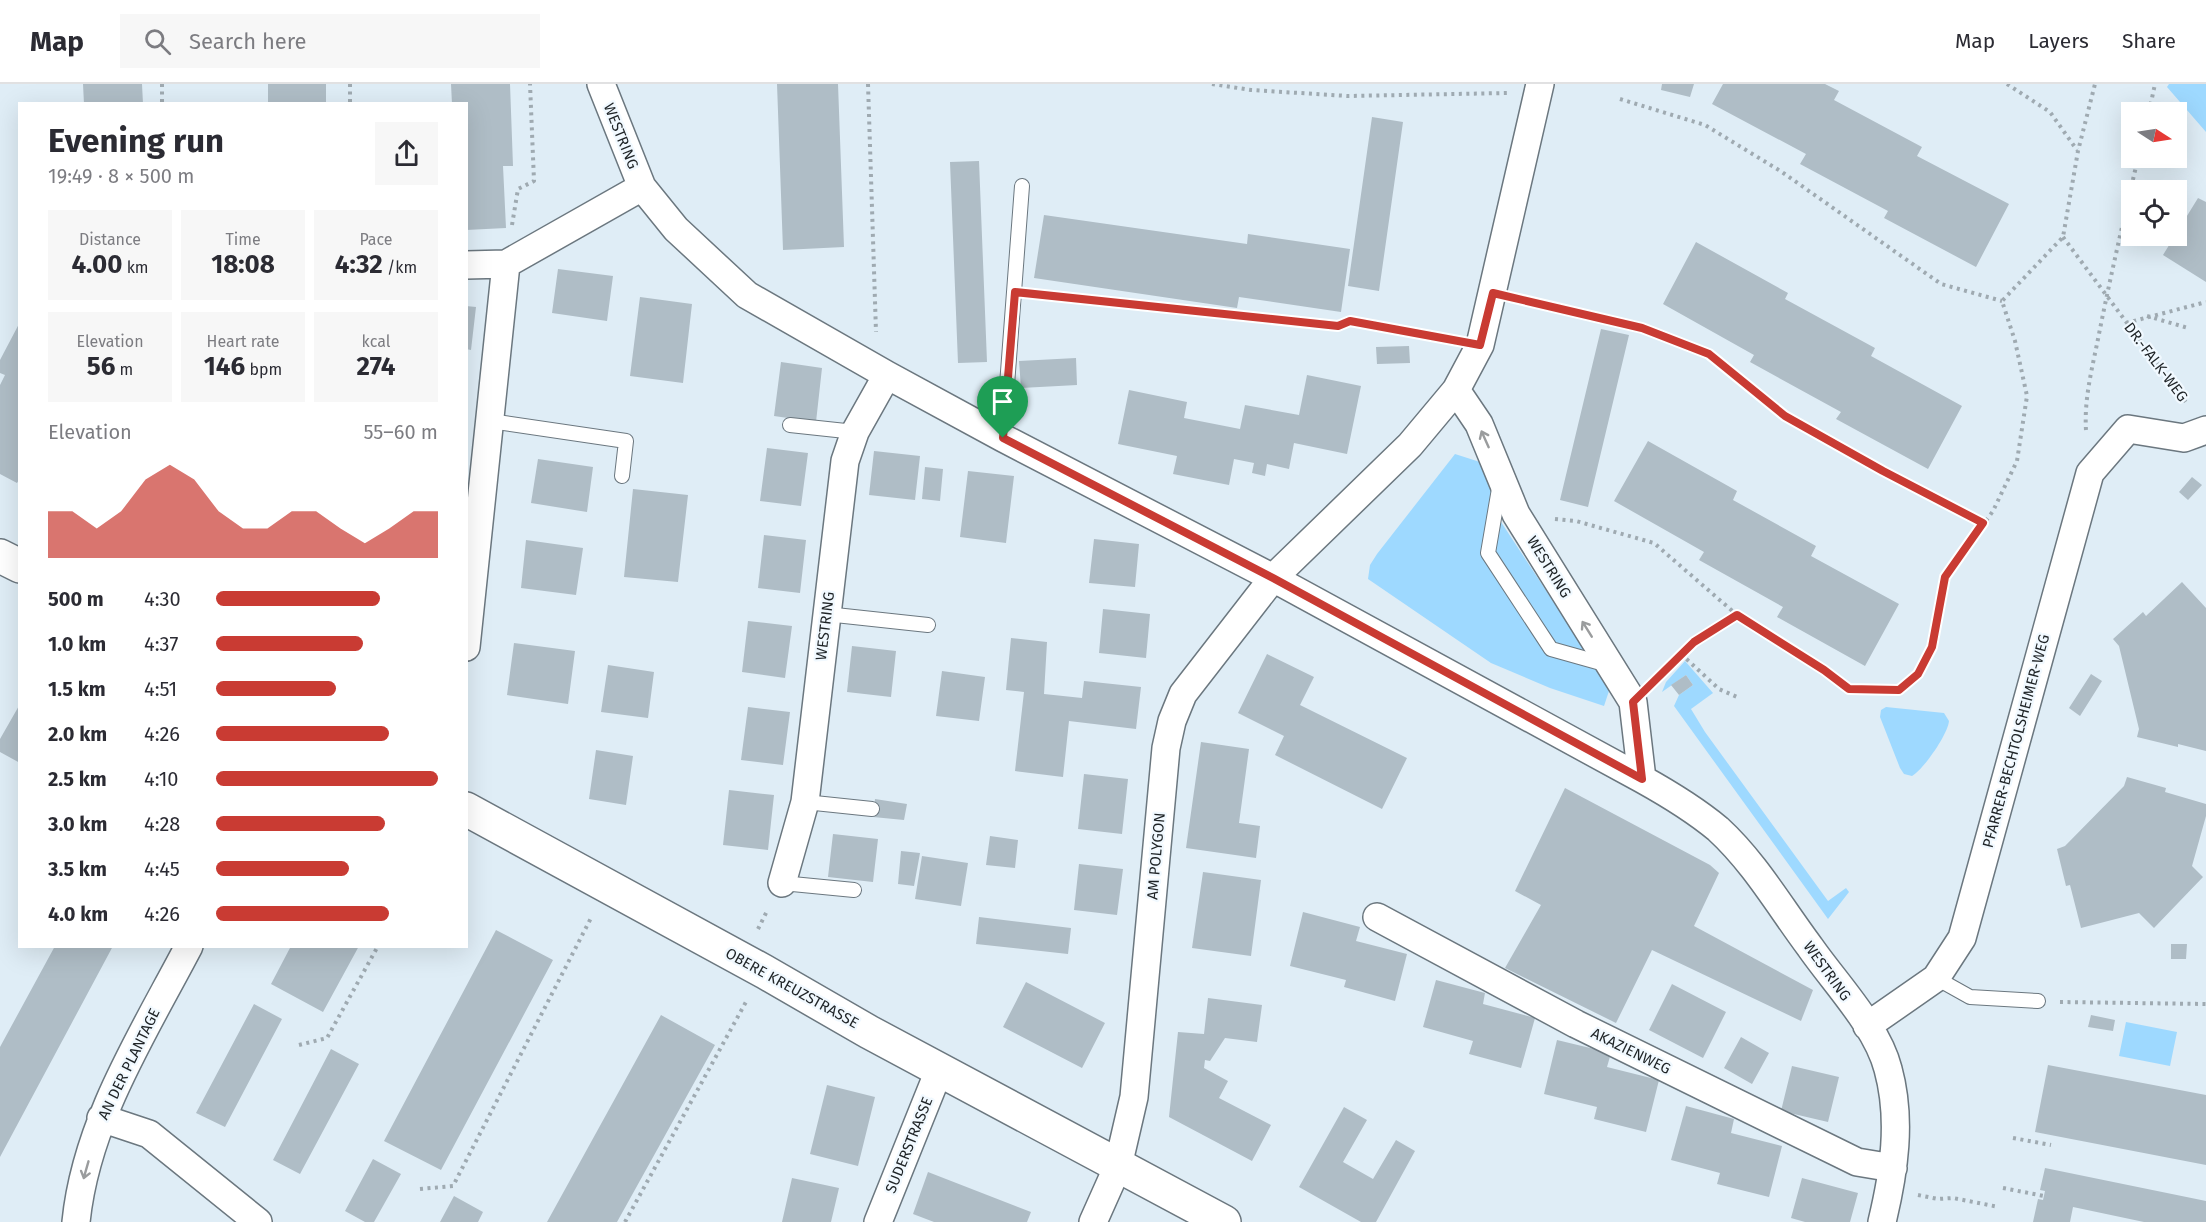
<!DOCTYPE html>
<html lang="en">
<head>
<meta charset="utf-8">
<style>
	:root { --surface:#fff; --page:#f7f7f7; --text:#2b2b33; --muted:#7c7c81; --line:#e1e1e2; --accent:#c93b33 }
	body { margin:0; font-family:"Fira Sans",sans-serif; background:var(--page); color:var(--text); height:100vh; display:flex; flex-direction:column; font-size:22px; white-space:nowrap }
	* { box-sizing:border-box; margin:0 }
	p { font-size:20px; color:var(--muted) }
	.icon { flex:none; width:33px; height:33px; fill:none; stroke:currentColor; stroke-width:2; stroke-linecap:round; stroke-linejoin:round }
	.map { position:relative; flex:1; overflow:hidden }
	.drawer { position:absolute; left:18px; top:18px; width:450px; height:846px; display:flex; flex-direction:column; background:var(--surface); border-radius:0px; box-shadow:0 6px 24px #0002 }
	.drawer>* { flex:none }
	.needle { width:39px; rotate:102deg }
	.controls { position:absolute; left:2121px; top:18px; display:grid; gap:12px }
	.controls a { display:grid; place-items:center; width:66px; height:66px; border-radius:0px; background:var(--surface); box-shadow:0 6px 24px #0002; font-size:30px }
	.pin { position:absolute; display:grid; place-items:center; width:51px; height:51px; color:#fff; margin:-62px -26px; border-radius:50% 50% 50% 0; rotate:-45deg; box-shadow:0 0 6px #0007 }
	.pin .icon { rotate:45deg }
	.round { display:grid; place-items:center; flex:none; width:63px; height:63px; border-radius:0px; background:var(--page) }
	.headline { display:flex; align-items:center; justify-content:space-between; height:102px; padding:0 30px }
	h1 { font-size:33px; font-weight:700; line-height:45px }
	.metrics { display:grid; grid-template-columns:repeat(3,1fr); gap:9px; height:102px; padding:6px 30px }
	.metrics div { display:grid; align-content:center; border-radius:0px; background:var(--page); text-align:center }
	.metrics b { font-size:26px; font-weight:700 }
	.metrics small { font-size:16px; font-weight:400 }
	.metrics p { font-size:16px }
	.chart { height:168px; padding:12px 30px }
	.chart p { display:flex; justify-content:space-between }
	.chart svg { width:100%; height:108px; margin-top:6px; fill:var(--accent); opacity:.7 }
	ul { padding:0 30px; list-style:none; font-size:20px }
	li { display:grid; grid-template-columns:96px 72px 1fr; align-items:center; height:45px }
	li i { height:15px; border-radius:8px; background:var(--accent) }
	header { display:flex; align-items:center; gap:36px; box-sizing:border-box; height:84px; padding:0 30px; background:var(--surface); border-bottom:2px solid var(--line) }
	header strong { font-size:28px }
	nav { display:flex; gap:33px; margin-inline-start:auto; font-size:21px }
	.search { width:420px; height:54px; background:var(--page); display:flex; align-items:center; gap:15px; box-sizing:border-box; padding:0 21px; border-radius:0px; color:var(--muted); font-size:22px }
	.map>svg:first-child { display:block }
	.green { fill:#9ed9ff }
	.building { fill:#afbdc6 }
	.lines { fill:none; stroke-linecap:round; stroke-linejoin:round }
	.service-casing { stroke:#6b777f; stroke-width:16 }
	.minor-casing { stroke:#6b777f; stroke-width:30 }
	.tertiary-casing { stroke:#6b777f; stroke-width:36 }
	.path { stroke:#9faab1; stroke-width:4; stroke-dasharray:3 4.5; stroke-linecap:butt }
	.service { stroke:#fff; stroke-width:14 }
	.minor { stroke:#fff; stroke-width:27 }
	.tertiary { stroke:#fff; stroke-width:33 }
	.oneway { stroke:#9a9c9d }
	.route-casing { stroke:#fff; stroke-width:12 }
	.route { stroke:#c93b33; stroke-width:8 }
	.labels { text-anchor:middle; stroke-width:4.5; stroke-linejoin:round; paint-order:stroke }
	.street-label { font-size:15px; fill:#1e2326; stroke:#f1f9ff }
</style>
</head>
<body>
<header>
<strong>Map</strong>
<div class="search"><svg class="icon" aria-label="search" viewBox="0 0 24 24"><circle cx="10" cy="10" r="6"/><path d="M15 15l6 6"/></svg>Search here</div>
<nav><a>Map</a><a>Layers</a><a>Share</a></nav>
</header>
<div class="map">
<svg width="2206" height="1138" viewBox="0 0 2206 1138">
	<rect width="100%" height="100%" fill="#dfedf6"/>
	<path class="green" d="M2169,0H2206V48L2167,3Z
		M1455,370L1483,379L1501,438L1610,604L1604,622L1550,604L1491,579L1368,495L1370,481L1377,470Z
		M1685,577L1713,609L1691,625L1705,648L1828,817L1846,804L1849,808L1828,835L1674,622L1679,611L1693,601L1686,591L1662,608L1666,598Z
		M1886,623L1944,629L1949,637C1948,650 1924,685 1912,692L1904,690L1900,684L1880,633L1881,626Z
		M2126,938L2177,948L2170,982L2119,972Z"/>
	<path class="building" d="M83,0H142L143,20H84Z
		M268,0H326V20H268Z
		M451,0H510L513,82H503L506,144L466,146V20H452Z
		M777,0H838L844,163L783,166Z
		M1662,0H1694L1690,13L1661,6Z
		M1723,0H1825L1839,7L1834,16L1922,63L1917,72L2009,120L1976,183L1884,134L1888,127L1800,80L1806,70L1712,20Z
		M1372,33L1403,38L1379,207L1348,202Z
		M979,77L987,278L958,279L950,78Z
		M2198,114L2206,118V198L2163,171Z
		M1044,131L1247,160L1248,150L1350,165L1341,228L1239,213L1237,224L1034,194Z
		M1696,158L1788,209L1785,215L1875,264L1871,272L1962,322L1928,385L1836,335L1841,328L1750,278L1754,271L1663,220Z
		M558,185L613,192L607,237L552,229Z
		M640,213L692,220L683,299L630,292Z
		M466,222L476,223L471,266L466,265Z
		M20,238V394L17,399L0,390V301L5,291L0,289V276Z
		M1601,245L1629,251L1588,423L1560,416Z
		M1409,262L1410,279L1377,280L1376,263Z
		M1076,274L1077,301L1021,304L1019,277Z
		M781,278L822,284L816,338L774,332Z
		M1307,291L1361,302L1347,370L1294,359L1289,385L1267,380L1265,392L1252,389L1254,379L1234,375L1229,401L1173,390L1177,372L1118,360L1129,306L1187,318L1184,334L1240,345L1245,321L1299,331Z
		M1648,357L1737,407L1733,416L1816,462L1811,472L1899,520L1865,582L1777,533L1783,523L1699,476L1704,468L1614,417Z
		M767,364L808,369L801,422L760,417Z
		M874,367L920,372L915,416L869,411Z
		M538,375L593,383L587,428L531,419Z
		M925,383L943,385L940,417L922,415Z
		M968,387L1014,392L1006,459L960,453Z
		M2192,393L2202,401L2188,416L2179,408Z
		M633,405L688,411L678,498L624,493Z
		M764,451L806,456L800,509L758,504Z
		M1094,455L1139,460L1135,503L1089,499Z
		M526,456L583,464L576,511L521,504Z
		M2182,498L2206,524V667L2178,660V663L2137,653L2139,645L2119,562L2113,555L2143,528L2146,532Z
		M1103,525L1150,530L1146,574L1099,569Z
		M748,537L792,542L785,594L742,588Z
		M1011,554L1047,558L1044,610L1082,614L1084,597L1141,603L1136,645L1069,637L1063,693L1015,687L1024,608L1006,606Z
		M514,559L575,567L568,620L507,611Z
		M852,562L896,567L891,613L847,608Z
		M1267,570L1314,593L1300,621L1407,674L1382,725L1275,671L1284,652L1238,629Z
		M608,581L654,588L648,634L601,628Z
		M942,587L985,593L979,637L936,632Z
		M2091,590L2102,597L2080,632L2069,624Z
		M1686,591L1693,601L1679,611L1671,601Z
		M20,620V679L0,668V655Z
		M748,623L790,628L783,681L741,676Z
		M1201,658L1249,665L1239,739L1260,742L1256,774L1186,764Z
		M596,666L633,672L626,721L589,715Z
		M1084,690L1128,695L1122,750L1078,745Z
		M2127,693L2166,704L2165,708L2206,720V732L2192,782L2203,793L2154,844L2139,829L2081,844L2070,801L2066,802L2057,765L2065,762L2124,702Z
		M1565,704L1710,781L1719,789L1694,842L1813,906L1801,937L1652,866L1616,939L1505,884L1541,821L1515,807Z
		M729,706L774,711L768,766L723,761Z
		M875,715L907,720L904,736L873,733Z
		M833,750L878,755L873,798L828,793Z
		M990,752L1018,756L1015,784L986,781Z
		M901,767L920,769L914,802L898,800Z
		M922,772L968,779L961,822L915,815Z
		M1079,780L1123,785L1117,831L1074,826Z
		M1203,788L1261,796L1251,872L1192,864Z
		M1303,828L1360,843L1356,857L1407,870L1395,917L1344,903L1346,896L1290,882Z
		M979,833L1071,844L1068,870L976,860Z
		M496,846L553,876L441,1086L384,1057Z
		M2171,860H2187L2186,875H2171Z
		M55,862H113L0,1073V963Z
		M291,862H359L323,928L271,900Z
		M1436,896L1485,909L1483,920L1535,934L1521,984L1469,970L1473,957L1423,943Z
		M1026,898L1105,939L1082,984L1003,943Z
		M1672,900L1726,928L1703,974L1649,946Z
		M1208,914L1262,921L1257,958L1225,954L1210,977L1205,976L1204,984L1228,997L1219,1014L1271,1041L1252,1077L1169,1033L1178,948L1204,950Z
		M254,920L282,935L225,1043L196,1029Z
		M661,931L715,961L657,1066L617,1138H547Z
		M2091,931L2115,936L2113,947L2088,943Z
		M1741,953L1769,969L1752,1000L1724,984Z
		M1557,956L1611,969L1607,983L1659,996L1646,1048L1594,1035L1597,1023L1544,1010Z
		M331,965L359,980L300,1090L273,1076Z
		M2048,981L2206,1011V1081L2035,1048Z
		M1792,982L1839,993L1828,1038L1781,1027Z
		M827,1001L875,1013L858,1082L810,1070Z
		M1686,1022L1734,1035L1731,1049L1782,1062L1769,1113L1717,1100L1720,1089L1671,1076Z
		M1344,1023L1367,1036L1343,1078L1373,1095L1396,1056L1415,1067L1376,1138H1361L1299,1103Z
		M373,1075L401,1090L374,1138H365L345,1127Z
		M2045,1084L2206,1117V1138H2144L2073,1123L2070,1138H2033L2038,1115L2043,1116L2045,1107L2040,1106Z
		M928,1088L1031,1128L1027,1138H934L913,1130Z
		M792,1094L839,1104L831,1138H782Z
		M1802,1094L1858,1109L1850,1138H1805L1791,1134Z
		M454,1112L483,1128L478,1138H440Z"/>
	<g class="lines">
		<g class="service-casing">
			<path id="service" d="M490,337L626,357L622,392
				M790,341L855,348
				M1003,354L1022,102
				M1500,399L1488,469L1551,565L1608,581
				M826,530L928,541
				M805,718L872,725
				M782,799L854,806
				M1936,894L1970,913L2038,917"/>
		</g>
		<g class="minor-casing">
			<path id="minor" d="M601,0L642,103L676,145L747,211L887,291L1003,354L1273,494L1642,695C1669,710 1694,725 1718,745C1755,779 1780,823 1810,863C1835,899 1877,942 1888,985C1902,1036 1894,1088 1882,1138
				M466,181L506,180
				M1456,306L1479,340L1516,430L1633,618L1642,695
				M466,563L506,180L642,103
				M782,799L805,718L845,377L855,348L887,291
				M1377,833L1576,940L1857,1078L1893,1084
				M1867,942L1936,894L1962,854L2090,389L2128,345L2184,354L2206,346
				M101,1034L149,1050L258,1138
				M76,1138C86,1038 143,950 189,862
				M878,1138L940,984
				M1093,1138L1118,1082L1134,1013L1166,664L1172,637L1183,610L1273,494L1410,361L1456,306L1480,261L1540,0"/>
		</g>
		<g class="tertiary-casing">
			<path id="tertiary" d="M0,472L20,482
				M466,725L765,888L869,948L1224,1138"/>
		</g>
		<path class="path" d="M162,0V20
			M350,0V20
			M868,0L876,248
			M1212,0L1251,6L1348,12L1507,9
			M2007,0L2050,28L2077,66
			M1620,15L1705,41L1782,88L1941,200L2002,217
			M2149,28L2155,0
			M512,141L518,105L534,97L530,0
			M2063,153L2188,321
			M1039,211L1338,242L1350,237L1450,255
			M1523,216L1642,244L1709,269L1785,332L1883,387L1983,439
			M2147,232L2188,244
			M2126,239L2206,218
			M2086,346C2084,315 2092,285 2098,255C2110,194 2124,134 2138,74
			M1555,435L1576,437L1654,459L1737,531L1824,586L1849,605L1899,606L1918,590L1932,563L1945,493L1993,427L2017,377L2027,312L2015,257L2002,217L2063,153L2078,67L2095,0
			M1681,570L1719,605L1737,613
			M1656,595L1694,558L1737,531
			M758,845L768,825
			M2060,918L2206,920
			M299,961L327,954L378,862
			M2013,1054L2051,1061
			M2003,1104L2044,1112
			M420,1105L453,1102L592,832
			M1918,1111L1938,1115L1953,1114L1999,1123
			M625,1138L747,916"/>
		<use href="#service" class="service"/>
		<use href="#minor" class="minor"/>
		<use href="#tertiary" class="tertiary"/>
	</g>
	<defs><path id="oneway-shaft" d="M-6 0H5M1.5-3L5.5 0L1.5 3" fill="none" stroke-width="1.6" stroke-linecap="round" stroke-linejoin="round" transform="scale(1.5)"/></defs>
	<g class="oneway">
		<use href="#oneway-shaft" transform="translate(1485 355) rotate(-114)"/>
		<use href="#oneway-shaft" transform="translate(1587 545) rotate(-122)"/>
		<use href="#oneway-shaft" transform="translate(86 1086) rotate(106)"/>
	</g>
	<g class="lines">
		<g class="route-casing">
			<path id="route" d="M1015,208L1338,242L1350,237L1480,261L1493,209L1642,244L1709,270L1785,332L1883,387L1983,439L1945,493L1932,563L1918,590L1899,606L1849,605L1824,586L1737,531L1694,558L1633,618L1642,695L1273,494L1003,354Z"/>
		</g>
		<use href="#route" class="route"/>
	</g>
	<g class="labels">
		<g class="street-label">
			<text transform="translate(621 52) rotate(68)" y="5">WESTRING</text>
			<text transform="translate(2156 278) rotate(53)" y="5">DR.-FALK-WEG</text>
			<text transform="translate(1549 483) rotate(58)" y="5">WESTRING</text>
			<text transform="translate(825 542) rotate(-83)" y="5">WESTRING</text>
			<text transform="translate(2016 657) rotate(-75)" y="5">PFARRER-BECHTOLSHEIMER-WEG</text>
			<text transform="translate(1156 772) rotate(-85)" y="5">AM POLYGON</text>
			<text transform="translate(1827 887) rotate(54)" y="5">WESTRING</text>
			<text transform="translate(792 904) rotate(29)" y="5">OBERE KREUZSTRASSE</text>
			<text transform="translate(1631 967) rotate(26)" y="5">AKAZIENWEG</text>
			<text transform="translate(129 980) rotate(-64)" y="5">AN DER PLANTAGE</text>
			<text transform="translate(909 1061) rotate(-68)" y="5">SUDERSTRASSE</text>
		</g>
	</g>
</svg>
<div class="controls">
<a><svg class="needle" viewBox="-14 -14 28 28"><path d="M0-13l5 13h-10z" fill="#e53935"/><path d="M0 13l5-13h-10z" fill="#7c7c81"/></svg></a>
<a><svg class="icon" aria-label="locate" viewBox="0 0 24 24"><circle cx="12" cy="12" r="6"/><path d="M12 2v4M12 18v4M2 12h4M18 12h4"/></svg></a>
</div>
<div class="pin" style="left:1003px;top:354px;background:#1e9e55"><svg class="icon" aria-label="arrive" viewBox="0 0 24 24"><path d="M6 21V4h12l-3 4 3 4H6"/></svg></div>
<section class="drawer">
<div class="headline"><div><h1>Evening run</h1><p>19:49 · 8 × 500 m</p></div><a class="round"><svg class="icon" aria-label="share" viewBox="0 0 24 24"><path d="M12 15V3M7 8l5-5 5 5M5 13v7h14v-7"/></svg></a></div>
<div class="metrics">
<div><p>Distance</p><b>4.00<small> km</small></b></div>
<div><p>Time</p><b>18:08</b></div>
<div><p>Pace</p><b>4:32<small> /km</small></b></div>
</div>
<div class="metrics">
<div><p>Elevation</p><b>56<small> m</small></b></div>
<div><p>Heart rate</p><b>146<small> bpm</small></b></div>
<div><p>kcal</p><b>274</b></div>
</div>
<div class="chart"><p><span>Elevation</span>55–60 m</p>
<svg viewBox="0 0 160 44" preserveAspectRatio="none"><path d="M0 44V25L10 25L20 32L30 25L40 12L50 6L60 12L70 25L80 32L90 32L100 25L110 25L120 32L130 38L140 32L150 25L160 25V44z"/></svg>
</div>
<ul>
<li><b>500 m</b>4:30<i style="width:74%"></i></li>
<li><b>1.0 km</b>4:37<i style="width:66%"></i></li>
<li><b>1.5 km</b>4:51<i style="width:54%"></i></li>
<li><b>2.0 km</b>4:26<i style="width:78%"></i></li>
<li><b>2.5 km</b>4:10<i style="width:100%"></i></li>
<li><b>3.0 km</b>4:28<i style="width:76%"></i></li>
<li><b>3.5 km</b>4:45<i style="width:60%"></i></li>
<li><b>4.0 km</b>4:26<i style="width:78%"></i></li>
</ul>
</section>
</div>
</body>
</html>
